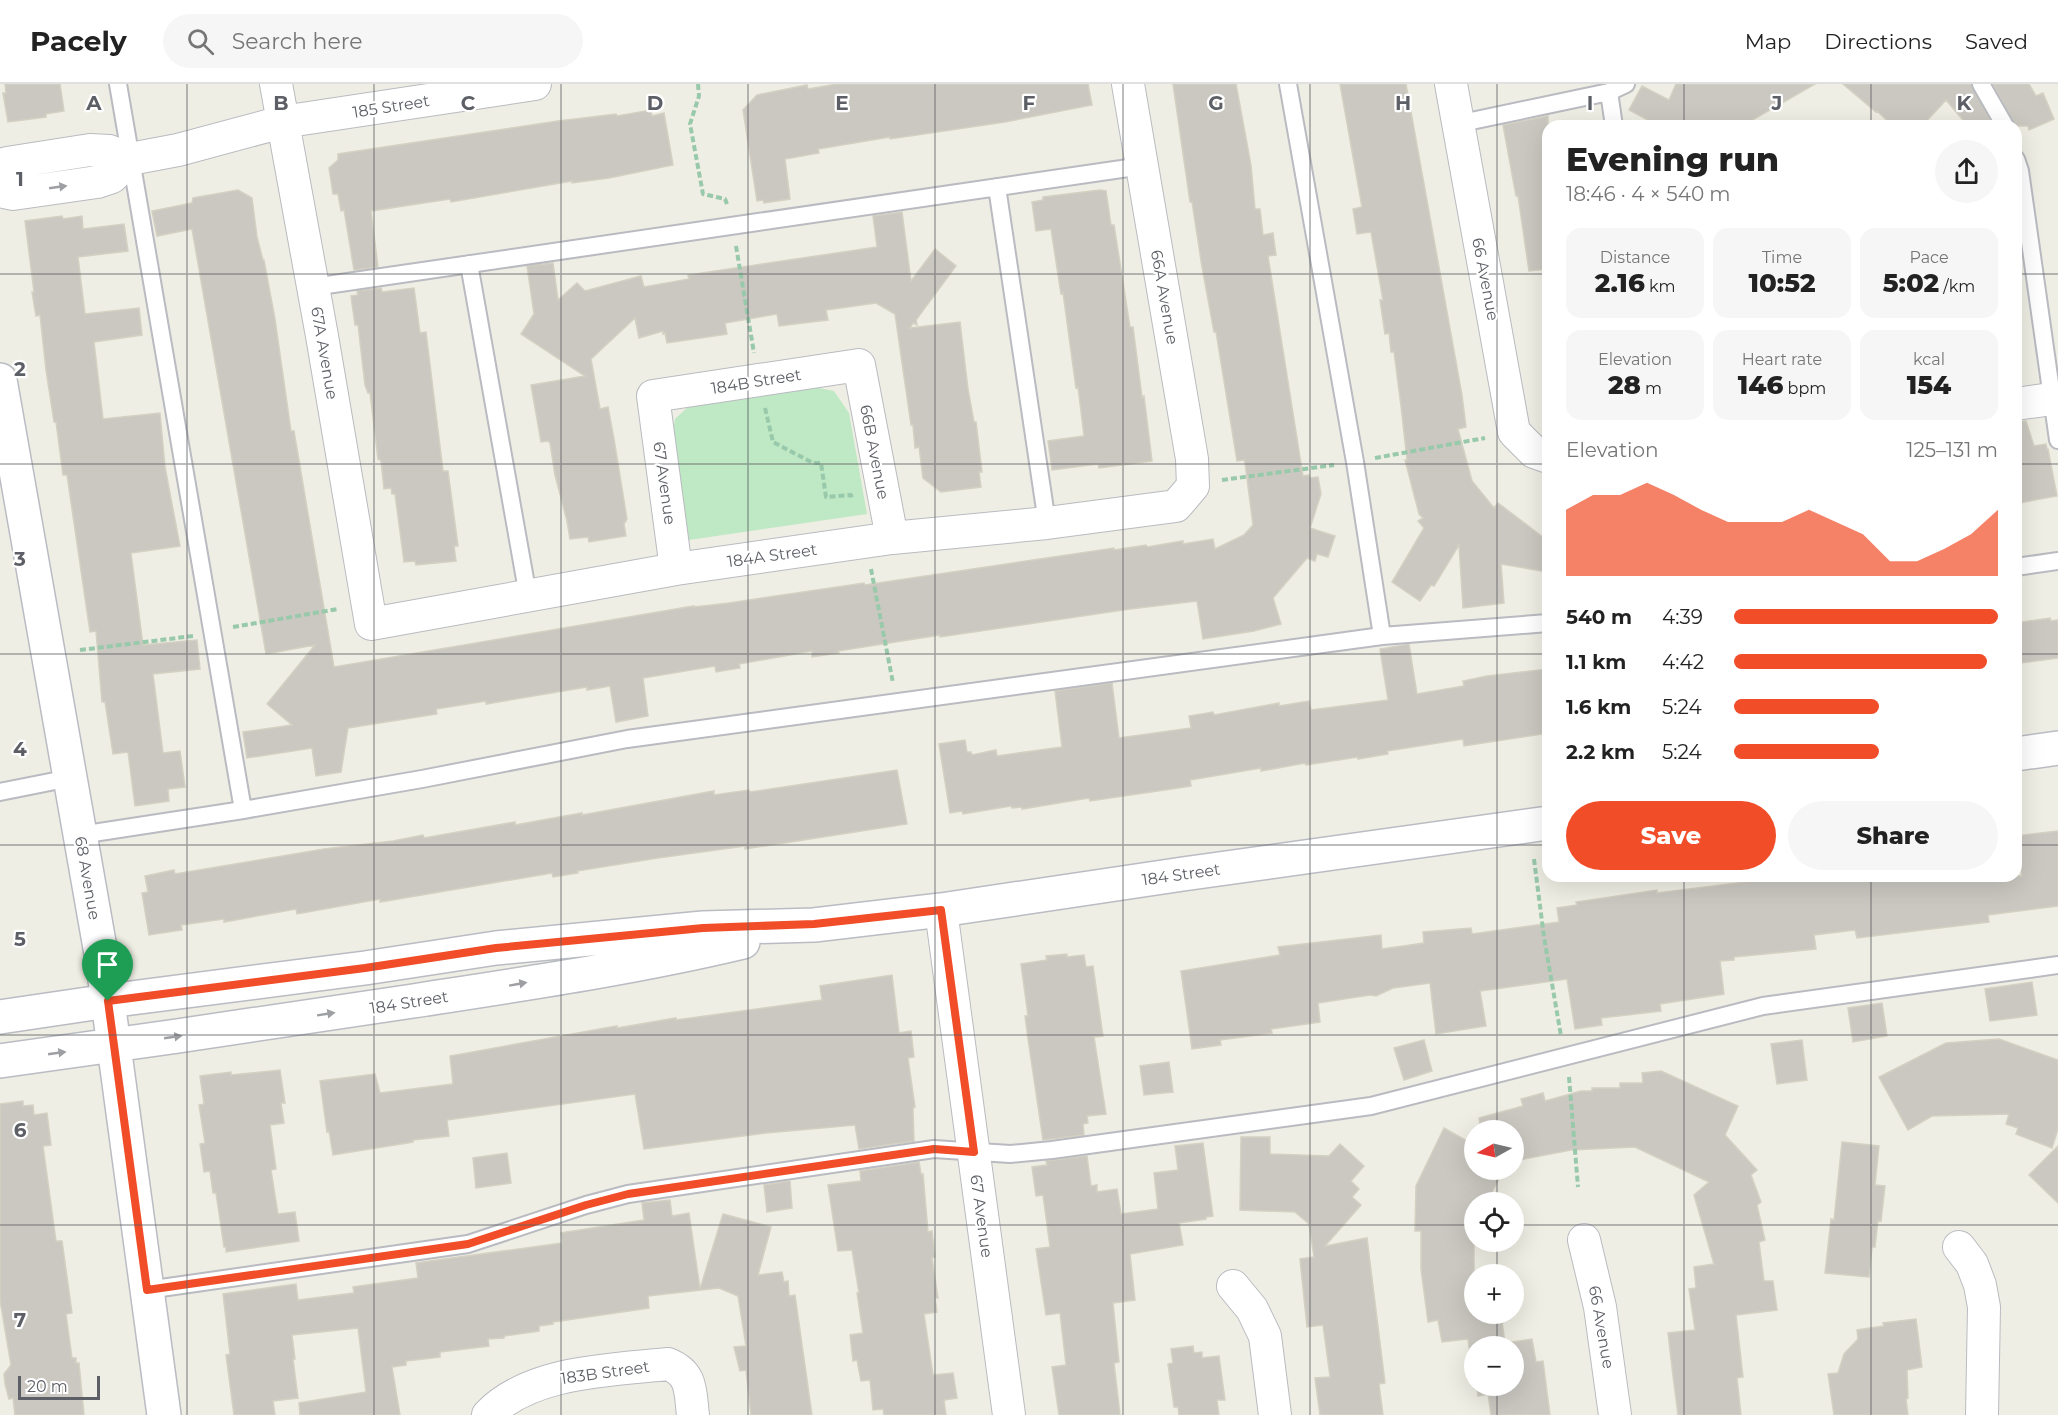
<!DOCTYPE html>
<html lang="en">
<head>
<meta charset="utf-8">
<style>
	:root { --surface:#fff; --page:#f6f6f6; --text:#222; --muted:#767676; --line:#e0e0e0; --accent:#f14d28 }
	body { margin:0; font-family:Montserrat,sans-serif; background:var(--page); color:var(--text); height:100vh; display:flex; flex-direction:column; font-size:22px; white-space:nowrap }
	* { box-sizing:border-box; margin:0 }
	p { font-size:20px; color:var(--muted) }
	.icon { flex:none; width:33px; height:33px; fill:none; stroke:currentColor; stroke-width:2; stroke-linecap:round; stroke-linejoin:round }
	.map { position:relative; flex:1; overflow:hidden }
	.details { position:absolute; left:1542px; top:36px; width:480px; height:762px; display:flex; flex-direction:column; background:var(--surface); border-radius:18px; box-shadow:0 6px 24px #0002 }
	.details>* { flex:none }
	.needle { width:39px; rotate:262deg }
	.controls { position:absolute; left:1464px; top:1036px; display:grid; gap:12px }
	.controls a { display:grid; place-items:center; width:60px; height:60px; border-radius:50%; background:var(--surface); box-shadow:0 6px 24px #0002; font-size:30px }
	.scale { position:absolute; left:18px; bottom:15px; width:82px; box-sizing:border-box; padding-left:6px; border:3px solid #5c5f65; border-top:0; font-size:16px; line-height:21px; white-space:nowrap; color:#5c5f65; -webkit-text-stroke:4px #fff; paint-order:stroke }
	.pin { position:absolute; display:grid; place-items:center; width:51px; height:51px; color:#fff; margin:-62px -26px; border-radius:50% 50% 50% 0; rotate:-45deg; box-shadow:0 0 6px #0007 }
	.pin .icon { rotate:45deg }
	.round { display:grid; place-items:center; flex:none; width:63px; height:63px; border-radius:32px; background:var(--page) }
	.head { display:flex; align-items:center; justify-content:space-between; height:102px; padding:0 24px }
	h1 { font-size:33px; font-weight:800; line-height:45px }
	.figures { display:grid; grid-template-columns:repeat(3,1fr); gap:9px; height:102px; padding:6px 24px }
	.figures div { display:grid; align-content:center; border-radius:15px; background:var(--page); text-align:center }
	.figures b { font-size:26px; font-weight:800 }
	.figures small { font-size:16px; font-weight:400 }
	.figures p { font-size:16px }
	.chart { height:168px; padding:12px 24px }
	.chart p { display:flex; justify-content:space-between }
	.chart svg { width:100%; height:108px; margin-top:6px; fill:var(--accent); opacity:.7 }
	.action { display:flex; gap:12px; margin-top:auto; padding:12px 24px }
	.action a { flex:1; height:69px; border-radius:36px; background:var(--accent); color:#fff; font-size:24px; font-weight:800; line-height:69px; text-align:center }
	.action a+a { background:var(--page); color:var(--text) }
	ul { padding:0 24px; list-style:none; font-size:20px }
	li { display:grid; grid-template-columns:96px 72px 1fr; align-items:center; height:45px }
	li i { height:15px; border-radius:8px; background:var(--accent) }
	header { display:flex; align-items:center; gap:36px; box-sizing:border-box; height:84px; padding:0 30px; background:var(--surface); border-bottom:2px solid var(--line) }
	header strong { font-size:28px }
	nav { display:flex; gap:33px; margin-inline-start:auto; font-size:21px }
	.search { width:420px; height:54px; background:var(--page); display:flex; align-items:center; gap:15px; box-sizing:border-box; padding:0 21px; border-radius:33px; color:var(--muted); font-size:22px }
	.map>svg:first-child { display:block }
	.green { fill:#bfe8c4 }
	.building { fill:#cac8c1; stroke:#d4d0c2; stroke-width:1.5; fill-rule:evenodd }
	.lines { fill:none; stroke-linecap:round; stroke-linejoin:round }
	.lane-casing { stroke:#b9bbc1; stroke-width:20 }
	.street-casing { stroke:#b9bbc1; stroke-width:34 }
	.secondary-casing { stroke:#babcc3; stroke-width:36 }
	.path { stroke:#98c9ab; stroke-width:4; stroke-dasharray:6 3; stroke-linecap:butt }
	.lane { stroke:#fff; stroke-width:16 }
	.street { stroke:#fff; stroke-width:32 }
	.secondary { stroke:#fff; stroke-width:33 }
	.oneway { fill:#9d9fa3 }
	.route-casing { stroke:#fff; stroke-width:12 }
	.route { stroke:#f14d28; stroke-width:8 }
	.grid { fill:none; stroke:#5c5f65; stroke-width:1.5; stroke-opacity:0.55 }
	.labels { text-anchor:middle; stroke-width:4.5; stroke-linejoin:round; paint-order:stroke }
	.street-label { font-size:16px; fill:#5c5f65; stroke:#fff }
	.grid-label { font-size:20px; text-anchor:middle; font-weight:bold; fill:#5c5f65; stroke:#fff; stroke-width:4.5; stroke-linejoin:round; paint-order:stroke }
</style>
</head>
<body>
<header>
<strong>Pacely</strong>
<div class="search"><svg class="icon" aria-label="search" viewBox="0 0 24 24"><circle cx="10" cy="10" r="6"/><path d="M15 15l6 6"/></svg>Search here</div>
<nav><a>Map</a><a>Directions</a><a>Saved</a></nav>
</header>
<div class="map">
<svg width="2058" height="1331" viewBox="0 0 2058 1331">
	<rect width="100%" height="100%" fill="#efeee4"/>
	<path class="green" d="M814,303L834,307L849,329L867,430L689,456L673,349L675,335L688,323Z"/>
	<path class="building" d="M5,0H60L64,27L46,30V33L8,38L3,9H6Z
		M837,0H1088L1092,21L1005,38L890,55V53L818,65L819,69L785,75L790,115L764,119L763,116L757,117L743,26L757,11L807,1L808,5Z
		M1173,0H1236L1251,81L1255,125H1260L1263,151L1273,149L1276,171L1268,172L1303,392L1309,391L1310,394L1318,393L1321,410L1310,444L1335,452L1328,473L1317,470L1315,477L1307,474L1273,514L1281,540L1254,547L1203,555L1197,517L1130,525L940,553V551L838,567L839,569L812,573V567L739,580L740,584L716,588L715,582L643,594L648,632L616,638L610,602L587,606V603L486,620V617L436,625L437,630L348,644L341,688L316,692L312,664L247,674L243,648L292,641L267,620L315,561L266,570L192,145L157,152L152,127L192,119L193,114L238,106L252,114L257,153L263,176H264L275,235L291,347H294L334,583L694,522V523L729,519L864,499L865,501L1114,464V466L1146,461L1147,463L1183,457V460L1213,455L1215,465L1244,451L1253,441L1245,379L1244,376L1237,377L1216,248H1214L1202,183L1192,118H1190Z
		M1340,0H1406L1462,311L1466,343L1458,345L1472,397L1494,424L1498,419L1548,457V488L1501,480L1504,519L1463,524L1459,461L1434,502L1431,501L1420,517L1392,498L1424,444L1418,437L1423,434L1419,430L1405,376H1407L1401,322L1394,268H1391L1389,249L1385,250L1380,216H1383L1371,148L1357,150L1353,125L1362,123Z
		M1676,0H1815L1742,42H1659L1629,26L1642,2L1669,16Z
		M1843,0H1971L1993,42H1968L1946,16L1922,42H1893L1877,27L1876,28Z
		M1993,0H2029L2036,12L2043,9L2054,35L2029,46L2028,42H2015Z
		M651,26L652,32L664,29L673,81L609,94L572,99V97L451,118L450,115L371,127L378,183L354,186L344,126L341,127L338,110H333L329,84L338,76V70L558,37L616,30L617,32Z
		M1548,32V185L1529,187L1518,112H1516L1503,41Z
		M1100,106L1106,107L1111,141H1114L1130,243H1133L1142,313L1144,312L1152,377L1099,384L1098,380L1052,386L1048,357L1084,352L1078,303L1076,304L1063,209L1061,210L1051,145L1036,147L1032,118L1043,116V113Z
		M902,128L911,197L935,165L956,182L916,236L917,241L913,239L910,244L960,238L968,305L974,338H976L982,388H979L981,403L941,408L923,394L919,363L915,364L913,341H911L895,230L876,219L826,226L828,236L803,239L779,242L777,230L725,239L727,250L667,259L665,249L663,250V247L639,254L635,234L591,275L600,325L608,323L614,355L627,435L624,440L626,452L589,458L588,453L570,455L567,437L555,391L550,359L548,357L541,358L531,301L585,292L521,250L534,230L527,182L553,179L558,216L577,199L585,207L641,192L644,203L689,195L688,191L877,163L873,132Z
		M62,132L63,135L82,132L83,145L124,140L128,167L78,173L85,230L139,224L142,251L94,258L103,335L160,329L165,383L180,462L131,469L143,561L197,556L200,585L153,590L163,669L180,667L185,703L168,705L169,717L135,722L128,668L113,670L105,618H102L96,547L90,548L67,391H63L56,338H54L46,286L40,231L36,232L32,208H34L25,137Z
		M381,204L382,208L414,204L420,249L426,248L443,387H448L458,462H454L456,477L416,481L415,477L404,478L395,410H392L391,404L384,405L381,377L378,375L370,309H368L365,301L358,241H355L351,212L358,211L357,207Z
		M2026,337L2034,362L2046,360L2047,365H2048L2057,412L2019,419L2016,401V338Z
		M2050,534L2051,537L2058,536V574L2021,579L2016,539Z
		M1409,560L1417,610L1464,602L1463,597L1487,592L1548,585V649L1464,662L1463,655L1387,667L1388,670L1358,675V673L1306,681L1305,679L1261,687V684L1190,696L1191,702L1090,717L1089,714L1022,725V723L1012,724L1011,722L963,730L962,727L950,729L939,660L965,656L967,668H971L972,671L996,666L997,672L1062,663L1055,607L1112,599L1119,654L1191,644L1189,632L1213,628L1214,631L1279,619V622L1309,617L1311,626L1388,616L1380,565Z
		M897,686L907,740L745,765V762L658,774L577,787L578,789L553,793L552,789L380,818V815L297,830L296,825L224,838V835L181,841L182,846L149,851L142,809L148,808L145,792L174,786L175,790L324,765L393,757L423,751L424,754L515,738V741L582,729V731L714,707V711L749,706L750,708Z
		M2058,747V822L1988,831L1989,838L1857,854L1855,846L1814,851L1816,865L1734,873V876L1720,877L1724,910L1660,920L1661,927L1601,934L1602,941L1575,945L1567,895L1480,907L1486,942L1436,950L1430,899L1393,904L1376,912L1370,911L1318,919L1320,938L1271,945L1272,949L1220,956L1221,961L1192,965L1181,887L1280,871L1278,863L1381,851L1382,865L1424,859L1423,848L1471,844L1472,850L1559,838L1557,824L1577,821L1576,818L1657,806V809L1753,797L1777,792H2022L2016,752Z
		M1067,870V873L1084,871L1086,883L1093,882L1103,952L1094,953L1106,1030L1087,1032L1088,1039L1083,1040L1084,1051L1043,1056L1028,955L1025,932H1028L1021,880L1047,876L1046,872Z
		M892,891L899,949L911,947L914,973L908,974L915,1023L913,1024L914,1057L859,1065L855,1041L766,1049L644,1065L635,1010L447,1036L449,1052L413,1056V1058L333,1071L329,1047L327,1048L320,997L375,990L380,1009L453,1000L450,972L617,942V944L676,934V936L822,916L820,902Z
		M2032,898L2037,931L1990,937L1985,905Z
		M1882,919L1887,952L1853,958L1848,924Z
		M1999,955L2058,976V1045L2052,1064L2016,1050L2018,1044L2006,1040L2009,1030L1932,1032L1908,1046L1879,993L1946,959Z
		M1424,956L1432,987L1404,996L1394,964Z
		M1802,956L1807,996L1777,1000L1771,960Z
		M1169,978L1173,1008L1144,1011L1140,982Z
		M280,986L285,1019H281L284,1039L270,1041L276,1085L271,1086L278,1130L295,1128L299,1157L226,1168V1163H224L216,1109H213L210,1087L204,1088L200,1060L205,1059L199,1021L204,1020L200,992L231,988V991Z
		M1661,987L1738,1022L1725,1051L1757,1086L1751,1091L1761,1118L1757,1121L1765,1156L1759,1158L1764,1197H1773L1777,1226L1736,1231L1743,1293L1737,1294L1741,1331H1678L1673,1292L1668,1249L1695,1246L1689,1205L1696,1204L1694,1183L1714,1180L1694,1111L1709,1098L1635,1063L1571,1066L1514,1077V1047H1481L1479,1034L1523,1022L1521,1015L1543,1009L1545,1017L1581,1007H1592V1004H1620V999H1643L1642,989Z
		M23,1017V1022L33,1021L34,1031L47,1029L51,1061L43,1062L56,1157H62L72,1229L66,1230L72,1274H76V1279H79L84,1331H15L13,1314L9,1315L5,1300L4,1290L11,1281L0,1216V1020Z
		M1444,1044L1474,1061V1086H1504L1486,1119H1474V1230H1501L1505,1259L1532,1255L1536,1278L1543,1277L1550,1331H1491L1488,1310L1478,1312L1477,1304H1474L1468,1255L1442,1258L1438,1236L1428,1238L1421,1185V1147H1415L1416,1102ZM1474,1263H1514V1302H1474Z
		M1241,1053H1270V1070L1329,1072L1340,1060L1364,1082L1351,1097L1359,1105L1352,1113L1361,1121L1325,1162L1367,1154L1385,1299L1379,1300L1383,1331H1320L1315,1294L1330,1293L1323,1241L1307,1243L1300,1175L1314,1173L1309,1140L1295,1128L1240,1126Z
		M1842,1058L1879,1062L1875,1101L1885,1102L1881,1137L1878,1136L1875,1163H1872L1869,1193L1825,1189L1831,1135L1834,1136Z
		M1203,1059L1213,1132L1206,1133V1135L1179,1139L1183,1161L1130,1170L1135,1216L1113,1219L1119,1278L1114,1279L1120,1331H1059L1052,1283L1066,1281L1060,1229L1046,1231L1036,1165L1050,1163L1043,1111L1036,1112L1032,1083L1047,1081L1046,1077L1087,1072L1091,1102L1097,1101V1108L1117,1105L1121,1130L1158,1125L1154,1089L1178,1086L1175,1062Z
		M2058,1062V1119L2029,1091Z
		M507,1069L511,1099L476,1104L473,1074Z
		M919,1078L921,1090H923L928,1148L932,1147L935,1173L932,1174L938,1214H935L937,1228L924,1230L933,1291L953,1289L957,1314L944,1316L946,1331H884L883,1325L873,1326L870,1296L861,1297L857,1276L853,1277L850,1251L863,1249L857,1209H859L852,1166L838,1167L828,1101L861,1097L860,1087Z
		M790,1097L792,1124L767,1128L764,1101Z
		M670,1116L672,1132L689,1129L700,1205L723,1130L771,1143L758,1191L782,1188L784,1198L788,1197L789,1212L795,1211L812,1331H751L746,1286L740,1287L734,1263L746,1262L738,1212L719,1204L648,1212L649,1224L553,1238V1240L539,1242V1247L504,1252V1254L488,1255L489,1262L440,1268V1273L406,1277V1281L392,1283L400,1331H300L299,1319L366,1308L358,1244L292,1251L295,1275H293L298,1314L273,1317L275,1331H234L226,1271L230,1270L223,1210L296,1200L298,1216L354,1209L353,1203L418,1194L416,1179L562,1159L561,1149L644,1136L642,1119Z
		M1916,1235L1922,1283L1907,1286L1908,1314L1906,1315L1908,1331H1834L1828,1290L1838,1289L1844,1270L1858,1255L1857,1246L1884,1242L1883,1239Z
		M1193,1262L1194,1269L1202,1268V1274L1219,1272L1225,1316H1217L1219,1331H1179L1178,1323H1174L1168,1280L1173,1279L1171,1265Z"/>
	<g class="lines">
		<g class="lane-casing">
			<path id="lane" d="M118,0L243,726
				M1288,0L1355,378L1382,552
				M1981,0L2005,42
				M1609,8L1614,42
				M1457,40L1609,8L1626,0
				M2016,75L2020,87L2058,356
				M997,103L1047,439
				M469,180L528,512
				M313,203L1142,82
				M2016,483L2058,477
				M0,708L70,694
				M80,751L243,726L422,695L627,655L1382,552L1548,539
				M147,1206L468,1160L586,1121L628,1110L934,1065L1010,1070L1052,1066L1371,1022L1763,922L2058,881"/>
		</g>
		<g class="street-casing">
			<path id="street" d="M276,0L322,252L371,540L676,485L892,454L1047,439L1176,422L1193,402L1192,375L1128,0
				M1451,0L1514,348L1534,368L1548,373
				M130,75L178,66L282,38L535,0
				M0,82L7,79L90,66L109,67L130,75
				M0,107L13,110L97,98L112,93L130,75
				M2016,320L2058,314
				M676,485L653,312L859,281L892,454
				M941,826L1009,1331
				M1584,1156L1600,1223L1615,1331
				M1959,1163L1972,1180L1980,1201L1984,1223L1982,1331
				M1233,1202L1252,1225L1265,1252L1275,1331
				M488,1331C530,1287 611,1286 668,1280C693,1290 690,1308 693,1331"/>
		</g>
		<g class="secondary-casing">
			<path id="secondary" d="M0,296L103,881L164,1331
				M2016,670L2058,664
				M0,933L108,917L365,884L496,864L703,844L814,841L941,826L1183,790L1548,739
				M0,977C138,958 275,938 413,917C523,900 634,884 743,858"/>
		</g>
		<path class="path" d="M698,0L699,12L690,40L703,110L725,115L727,120
			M736,162L754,269
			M765,324L773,358L813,379H821L826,413L851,411L852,415
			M1375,374L1485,354
			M1222,396L1334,381
			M871,485L893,599
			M233,543L338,525
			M80,566L193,552
			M1534,775L1544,853L1561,952
			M1569,993L1578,1103"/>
		<use href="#lane" class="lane"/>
		<use href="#street" class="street"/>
		<use href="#secondary" class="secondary"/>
	</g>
	<defs><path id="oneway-solid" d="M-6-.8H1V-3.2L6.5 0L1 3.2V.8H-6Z" transform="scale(1.5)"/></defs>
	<g class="oneway">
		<use href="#oneway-solid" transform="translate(58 103) rotate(-8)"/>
		<use href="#oneway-solid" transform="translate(518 900) rotate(-10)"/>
		<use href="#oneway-solid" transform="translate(326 930) rotate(-9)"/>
		<use href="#oneway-solid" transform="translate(173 953) rotate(-8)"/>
		<use href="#oneway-solid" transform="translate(57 969) rotate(-8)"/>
	</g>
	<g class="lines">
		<g class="route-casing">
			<path id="route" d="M941,826L974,1068L934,1065L628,1110L586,1121L468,1160L147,1206L108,917L365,884L496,864L703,844L814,840Z"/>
		</g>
		<use href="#route" class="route"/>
	</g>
	<path class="grid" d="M187,0V1331M374,0V1331M561,0V1331M748,0V1331M935,0V1331M1123,0V1331M1310,0V1331M1497,0V1047M1684,0V42M1871,0V42M0,190H1548M2016,190H2058M0,380H1548M2016,380H2058M0,570H1548M2016,570H2058M0,761H1548M2016,761H2058M1684,792V1331M1871,792V1331M0,951H2058M1497,1086V1119M0,1141H1474M1514,1141H2058M1497,1158V1191M1497,1230V1263M1497,1302V1331"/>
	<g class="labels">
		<g class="street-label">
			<text transform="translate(391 22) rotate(-9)" y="6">185 Street</text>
			<text transform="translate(1486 195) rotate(79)" y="6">66 Avenue</text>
			<text transform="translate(1165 213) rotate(80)" y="6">66A Avenue</text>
			<text transform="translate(325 269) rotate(80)" y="6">67A Avenue</text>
			<text transform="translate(756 297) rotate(-9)" y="6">184B Street</text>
			<text transform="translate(875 368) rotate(79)" y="6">66B Avenue</text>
			<text transform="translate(665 399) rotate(82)" y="6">67 Avenue</text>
			<text transform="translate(772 471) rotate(-8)" y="6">184A Street</text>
			<text transform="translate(1181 790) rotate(-8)" y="6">184 Street</text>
			<text transform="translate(88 794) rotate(80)" y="6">68 Avenue</text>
			<text transform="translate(409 918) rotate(-9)" y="6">184 Street</text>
			<text transform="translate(982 1132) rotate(82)" y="6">67 Avenue</text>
			<text transform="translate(1602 1243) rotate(80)" y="6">66 Avenue</text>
			<text transform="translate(605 1288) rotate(-8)" y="6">183B Street</text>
		</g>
	</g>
	<g class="grid-label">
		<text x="94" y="26">A</text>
		<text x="281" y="26">B</text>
		<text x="468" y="26">C</text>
		<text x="655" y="26">D</text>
		<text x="842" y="26">E</text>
		<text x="1029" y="26">F</text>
		<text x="1216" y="26">G</text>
		<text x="1403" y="26">H</text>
		<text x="1590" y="26">I</text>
		<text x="1777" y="26">J</text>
		<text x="1964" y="26">K</text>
		<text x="20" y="102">1</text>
		<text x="20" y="292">2</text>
		<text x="20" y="482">3</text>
		<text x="20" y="672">4</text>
		<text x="20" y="862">5</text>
		<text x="20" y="1053">6</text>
		<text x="20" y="1243">7</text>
	</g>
</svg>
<div class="controls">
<a><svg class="needle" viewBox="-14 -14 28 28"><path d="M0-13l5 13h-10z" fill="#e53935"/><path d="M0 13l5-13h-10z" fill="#767676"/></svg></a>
<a><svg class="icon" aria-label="locate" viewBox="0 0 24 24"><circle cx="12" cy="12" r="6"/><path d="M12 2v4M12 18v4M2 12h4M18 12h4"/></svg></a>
<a>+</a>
<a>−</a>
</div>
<div class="scale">20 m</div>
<div class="pin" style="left:108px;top:917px;background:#1e9e55"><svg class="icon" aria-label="arrive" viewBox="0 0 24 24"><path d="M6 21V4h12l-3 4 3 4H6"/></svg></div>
<section class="details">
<div class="head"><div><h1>Evening run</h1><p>18:46 · 4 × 540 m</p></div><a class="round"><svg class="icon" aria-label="share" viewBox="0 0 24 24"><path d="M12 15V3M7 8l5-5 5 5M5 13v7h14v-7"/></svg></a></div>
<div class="figures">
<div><p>Distance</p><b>2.16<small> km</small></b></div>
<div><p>Time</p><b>10:52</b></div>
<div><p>Pace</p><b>5:02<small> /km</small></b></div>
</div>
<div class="figures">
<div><p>Elevation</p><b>28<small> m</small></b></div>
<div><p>Heart rate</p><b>146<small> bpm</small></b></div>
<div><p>kcal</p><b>154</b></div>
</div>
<div class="chart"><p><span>Elevation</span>125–131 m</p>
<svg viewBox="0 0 160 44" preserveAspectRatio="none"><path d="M0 44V17L10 11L20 11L30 6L40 11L50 17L60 22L70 22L80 22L90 17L100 22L110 27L120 38L130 38L140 33L150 27L160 17V44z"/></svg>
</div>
<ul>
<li><b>540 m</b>4:39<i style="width:100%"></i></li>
<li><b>1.1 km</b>4:42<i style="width:96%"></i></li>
<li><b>1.6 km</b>5:24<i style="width:55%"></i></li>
<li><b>2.2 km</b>5:24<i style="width:55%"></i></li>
</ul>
<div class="action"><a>Save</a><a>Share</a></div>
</section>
</div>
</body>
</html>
